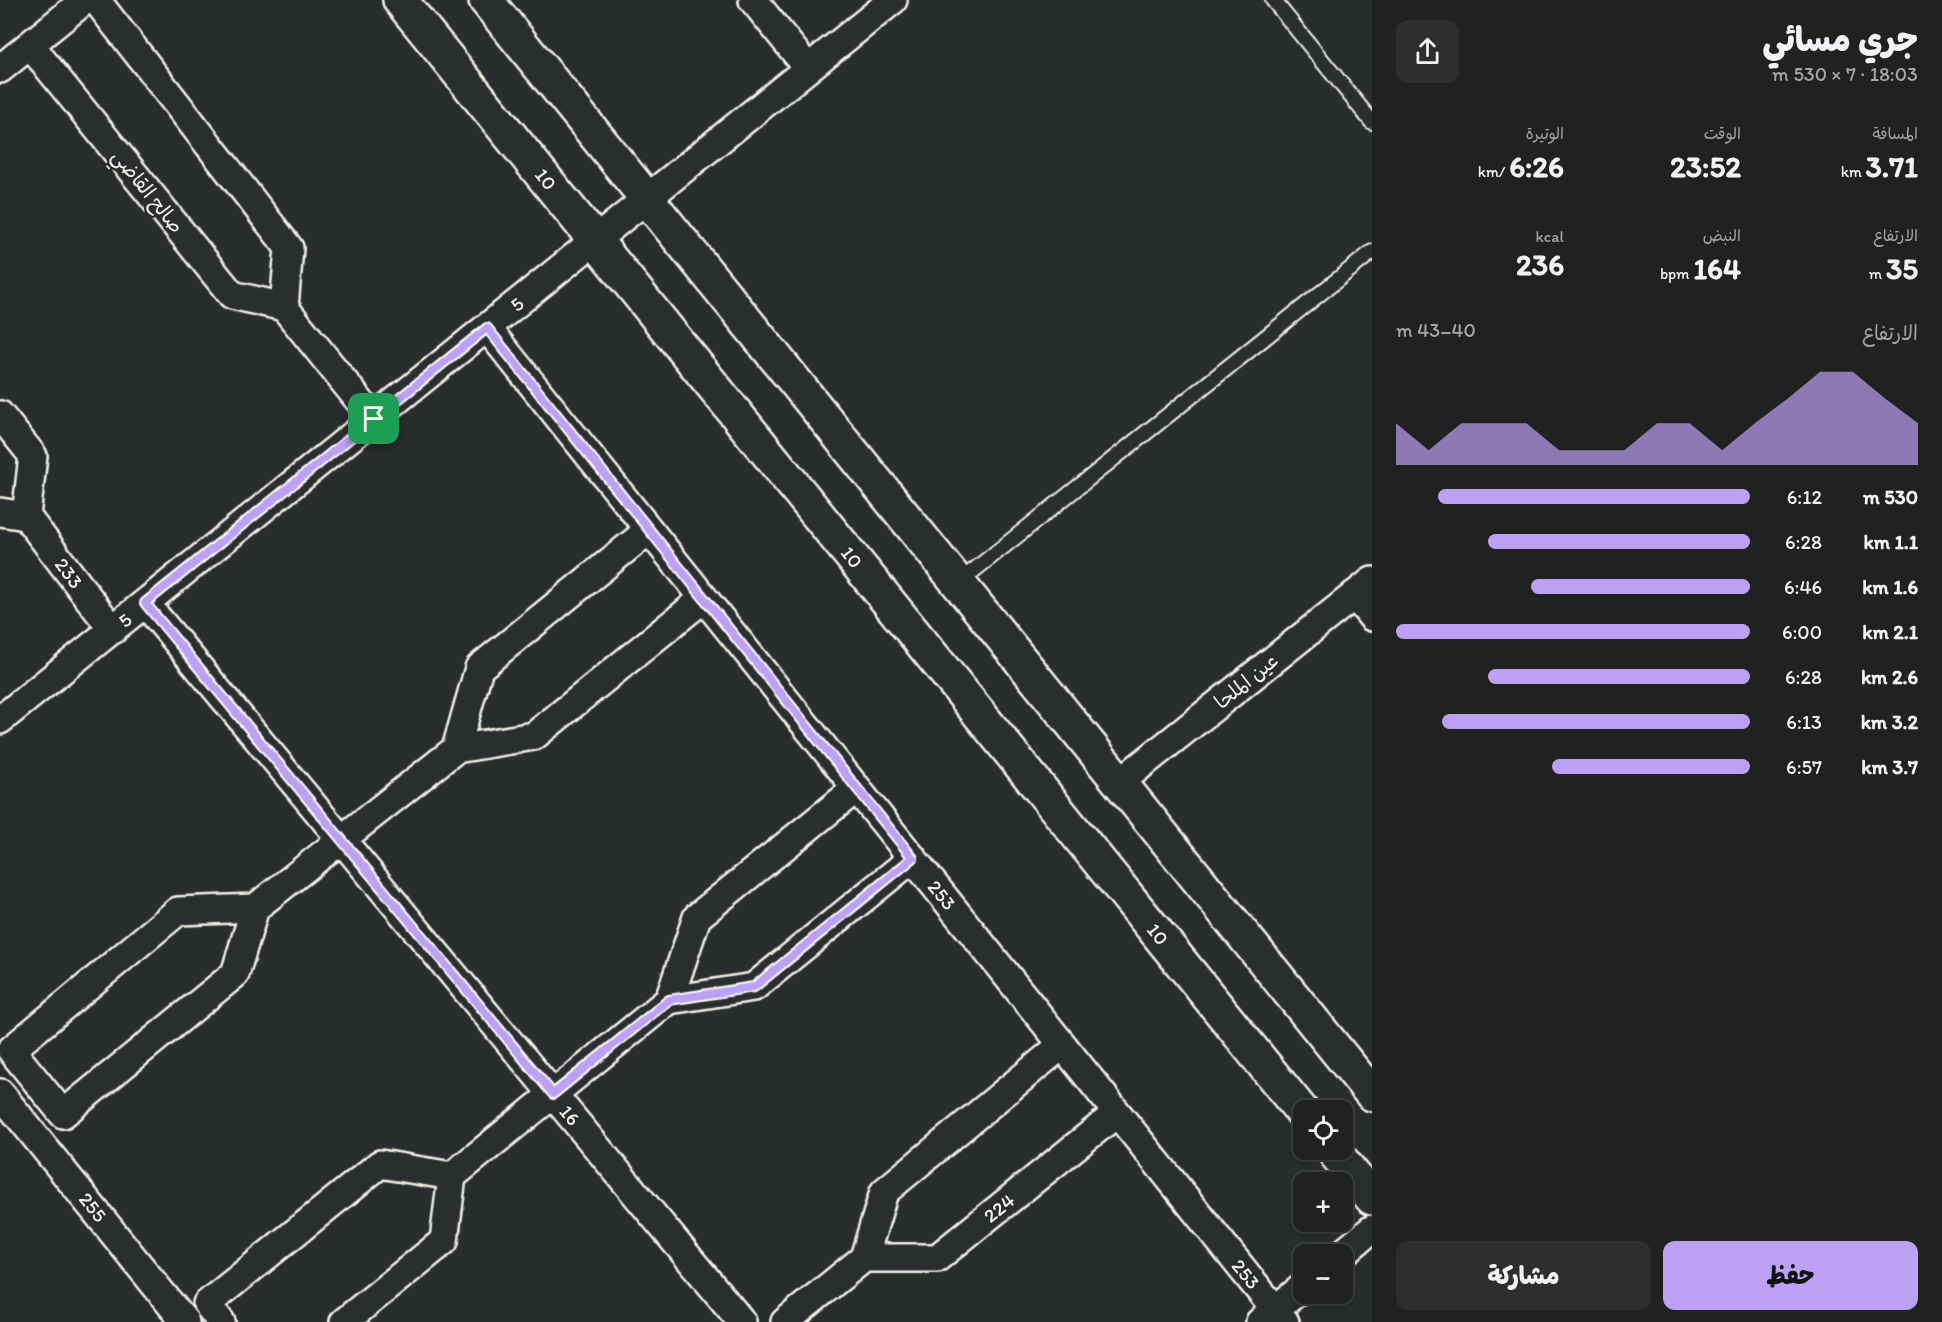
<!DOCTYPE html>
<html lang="ar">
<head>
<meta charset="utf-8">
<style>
	:root { --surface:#202222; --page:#2d2f2f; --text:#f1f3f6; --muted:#a2a4a5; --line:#3d3f40; --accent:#bca0f2 }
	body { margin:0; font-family:Itim,"Playpen Sans Arabic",sans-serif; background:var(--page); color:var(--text); direction:rtl; height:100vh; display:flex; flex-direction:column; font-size:22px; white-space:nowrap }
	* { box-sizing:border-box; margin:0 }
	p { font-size:20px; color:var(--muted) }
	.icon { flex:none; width:33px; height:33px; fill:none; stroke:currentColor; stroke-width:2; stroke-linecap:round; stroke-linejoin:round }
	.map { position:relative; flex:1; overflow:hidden; direction:ltr }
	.drawer { display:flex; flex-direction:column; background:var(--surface); width:570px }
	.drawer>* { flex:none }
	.controls { position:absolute; left:1293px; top:1100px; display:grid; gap:12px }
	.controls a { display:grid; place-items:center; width:60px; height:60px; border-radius:12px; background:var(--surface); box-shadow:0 3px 9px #0003,0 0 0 2px var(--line); font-size:30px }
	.pin { position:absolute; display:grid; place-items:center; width:51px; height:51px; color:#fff; margin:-26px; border-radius:12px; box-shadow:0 3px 9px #0006 }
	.round { display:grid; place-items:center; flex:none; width:63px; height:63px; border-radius:12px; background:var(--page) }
	.summary { display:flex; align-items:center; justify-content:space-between; height:102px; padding:0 24px }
	h1 { font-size:33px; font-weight:800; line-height:45px }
	.figures { display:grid; grid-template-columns:repeat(3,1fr); gap:9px; height:102px; padding:6px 24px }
	.figures div { display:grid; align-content:center }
	.figures b { font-size:30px; font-weight:800 }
	.figures small { font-size:16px; font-weight:400 }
	.figures p { font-size:16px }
	.chart { height:168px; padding:12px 24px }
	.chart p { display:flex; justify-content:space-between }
	.chart svg { width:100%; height:108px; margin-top:6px; fill:var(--accent); opacity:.7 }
	.cta { display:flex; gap:12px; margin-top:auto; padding:12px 24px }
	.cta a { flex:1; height:69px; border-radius:12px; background:var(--accent); color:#111; font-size:24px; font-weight:800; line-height:69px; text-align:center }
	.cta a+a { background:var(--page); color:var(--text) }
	ul { padding:0 24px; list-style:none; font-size:20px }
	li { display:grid; grid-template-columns:96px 72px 1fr; align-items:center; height:45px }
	li i { height:15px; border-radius:8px; background:var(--accent) }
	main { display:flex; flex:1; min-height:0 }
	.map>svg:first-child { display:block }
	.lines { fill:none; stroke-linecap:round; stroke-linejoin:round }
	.service-casing { stroke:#f4f1e8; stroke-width:18 }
	.minor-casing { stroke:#f4f1e8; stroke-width:32 }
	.tertiary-casing { stroke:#f4f1e8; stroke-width:38 }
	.service { stroke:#2a2d2e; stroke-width:14 }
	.minor { stroke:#2a2d2e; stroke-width:27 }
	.tertiary { stroke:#2a2d2e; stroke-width:33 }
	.route-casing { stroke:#fff; stroke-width:12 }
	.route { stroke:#bca0f2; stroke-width:8 }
	.labels { text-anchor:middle; stroke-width:4.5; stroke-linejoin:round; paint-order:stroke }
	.street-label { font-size:20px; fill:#f4f1e8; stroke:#2a2d2e }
</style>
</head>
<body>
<main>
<section class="drawer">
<div class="summary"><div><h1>جري مسائي</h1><p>18:03 · 7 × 530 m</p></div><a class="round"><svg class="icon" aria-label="share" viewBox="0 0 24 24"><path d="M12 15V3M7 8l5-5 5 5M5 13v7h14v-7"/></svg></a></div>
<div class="figures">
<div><p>المسافة</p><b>3.71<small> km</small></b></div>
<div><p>الوقت</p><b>23:52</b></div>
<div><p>الوتيرة</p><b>6:26<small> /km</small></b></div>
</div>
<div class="figures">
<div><p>الارتفاع</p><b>35<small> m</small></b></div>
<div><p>النبض</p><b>164<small> bpm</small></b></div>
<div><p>kcal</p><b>236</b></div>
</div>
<div class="chart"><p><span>الارتفاع</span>40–43 m</p>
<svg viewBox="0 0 160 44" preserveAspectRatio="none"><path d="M0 44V27L10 38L20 27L30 27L40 27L50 38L60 38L70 38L80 27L90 27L100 38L110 27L120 17L130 6L140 6L150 17L160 27V44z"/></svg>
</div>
<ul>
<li><b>530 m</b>6:12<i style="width:88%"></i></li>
<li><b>1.1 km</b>6:28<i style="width:74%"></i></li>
<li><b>1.6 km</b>6:46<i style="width:62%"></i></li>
<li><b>2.1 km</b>6:00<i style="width:100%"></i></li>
<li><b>2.6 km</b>6:28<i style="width:74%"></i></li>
<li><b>3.2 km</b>6:13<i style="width:87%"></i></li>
<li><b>3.7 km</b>6:57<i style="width:56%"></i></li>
</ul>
<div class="cta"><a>حفظ</a><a>مشاركة</a></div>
</section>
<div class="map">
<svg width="1372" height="1322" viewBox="0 0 1372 1322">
	<rect width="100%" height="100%" fill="#2a2d2e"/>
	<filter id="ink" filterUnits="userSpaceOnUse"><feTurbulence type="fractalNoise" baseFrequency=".0167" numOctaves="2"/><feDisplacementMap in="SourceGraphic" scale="12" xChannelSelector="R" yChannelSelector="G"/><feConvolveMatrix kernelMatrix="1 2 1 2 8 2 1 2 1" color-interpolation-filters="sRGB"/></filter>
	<g filter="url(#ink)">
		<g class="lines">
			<g class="service-casing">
				<path id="service" d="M1273,0L1372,122
					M958,583L1372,252"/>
			</g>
			<g class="minor-casing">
				<path id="minor" d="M753,0L808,68
					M30,45L232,295L284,307L289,248L96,0
					M0,69L85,0
					M284,307L374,419
					M487,328L1285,1322
					M0,415L33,456L26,516L0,512
					M26,516L113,630
					M1354,595L1372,617
					M145,603L742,1322
					M0,720L893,0
					M456,749L479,668L649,530
					M1120,782L1372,581
					M255,908L235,974L63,1114L11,1050L178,911L255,908L456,749L534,736L704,598
					M669,1000L697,917L857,788
					M0,1093L185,1322
					M1342,1254L1372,1229
					M864,1258L884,1192L1062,1045
					M221,1322L207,1304L380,1164L452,1176
					M344,1322L444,1241L452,1176L669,1000L754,987L913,858
					M785,1322L864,1258H937L1117,1113
					M1260,1322L1304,1286"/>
			</g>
			<g class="tertiary-casing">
				<path id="tertiary" d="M400,0L1304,1114
					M486,0L1372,1094
					M1332,1149L1372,1198"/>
			</g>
			<use href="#service" class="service"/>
			<use href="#minor" class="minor"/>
			<use href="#tertiary" class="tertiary"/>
		</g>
	</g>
	<g class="lines" filter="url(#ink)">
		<g class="route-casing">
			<path id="route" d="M487,328L913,858L754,987L669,1000L553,1094L145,603Z"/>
		</g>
		<use href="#route" class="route"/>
	</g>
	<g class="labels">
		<g class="street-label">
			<text transform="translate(546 179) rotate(51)" y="7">10</text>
			<text transform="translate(148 191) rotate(51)" y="7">صالح القاضي</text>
			<text transform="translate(517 304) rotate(-39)" y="7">5</text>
			<text transform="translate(852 557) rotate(51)" y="7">10</text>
			<text transform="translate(69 573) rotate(53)" y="7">233</text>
			<text transform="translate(125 620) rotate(-39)" y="7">5</text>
			<text transform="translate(1246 681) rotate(-39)" y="7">عين الملحا</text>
			<text transform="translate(942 895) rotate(51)" y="7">253</text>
			<text transform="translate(1158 934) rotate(51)" y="7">10</text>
			<text transform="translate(570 1115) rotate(50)" y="7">16</text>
			<text transform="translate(93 1207) rotate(51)" y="7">255</text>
			<text transform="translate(999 1208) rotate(-39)" y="7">224</text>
			<text transform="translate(1246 1274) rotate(51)" y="7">253</text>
		</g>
	</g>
</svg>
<div class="controls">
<a><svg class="icon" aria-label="locate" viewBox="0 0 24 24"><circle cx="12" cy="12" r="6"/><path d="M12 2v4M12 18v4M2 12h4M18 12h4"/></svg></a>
<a>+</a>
<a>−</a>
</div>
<div class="pin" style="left:374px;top:419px;background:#1e9e55"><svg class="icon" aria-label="arrive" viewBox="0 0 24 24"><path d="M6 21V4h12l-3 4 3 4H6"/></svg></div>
</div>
</main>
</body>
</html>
